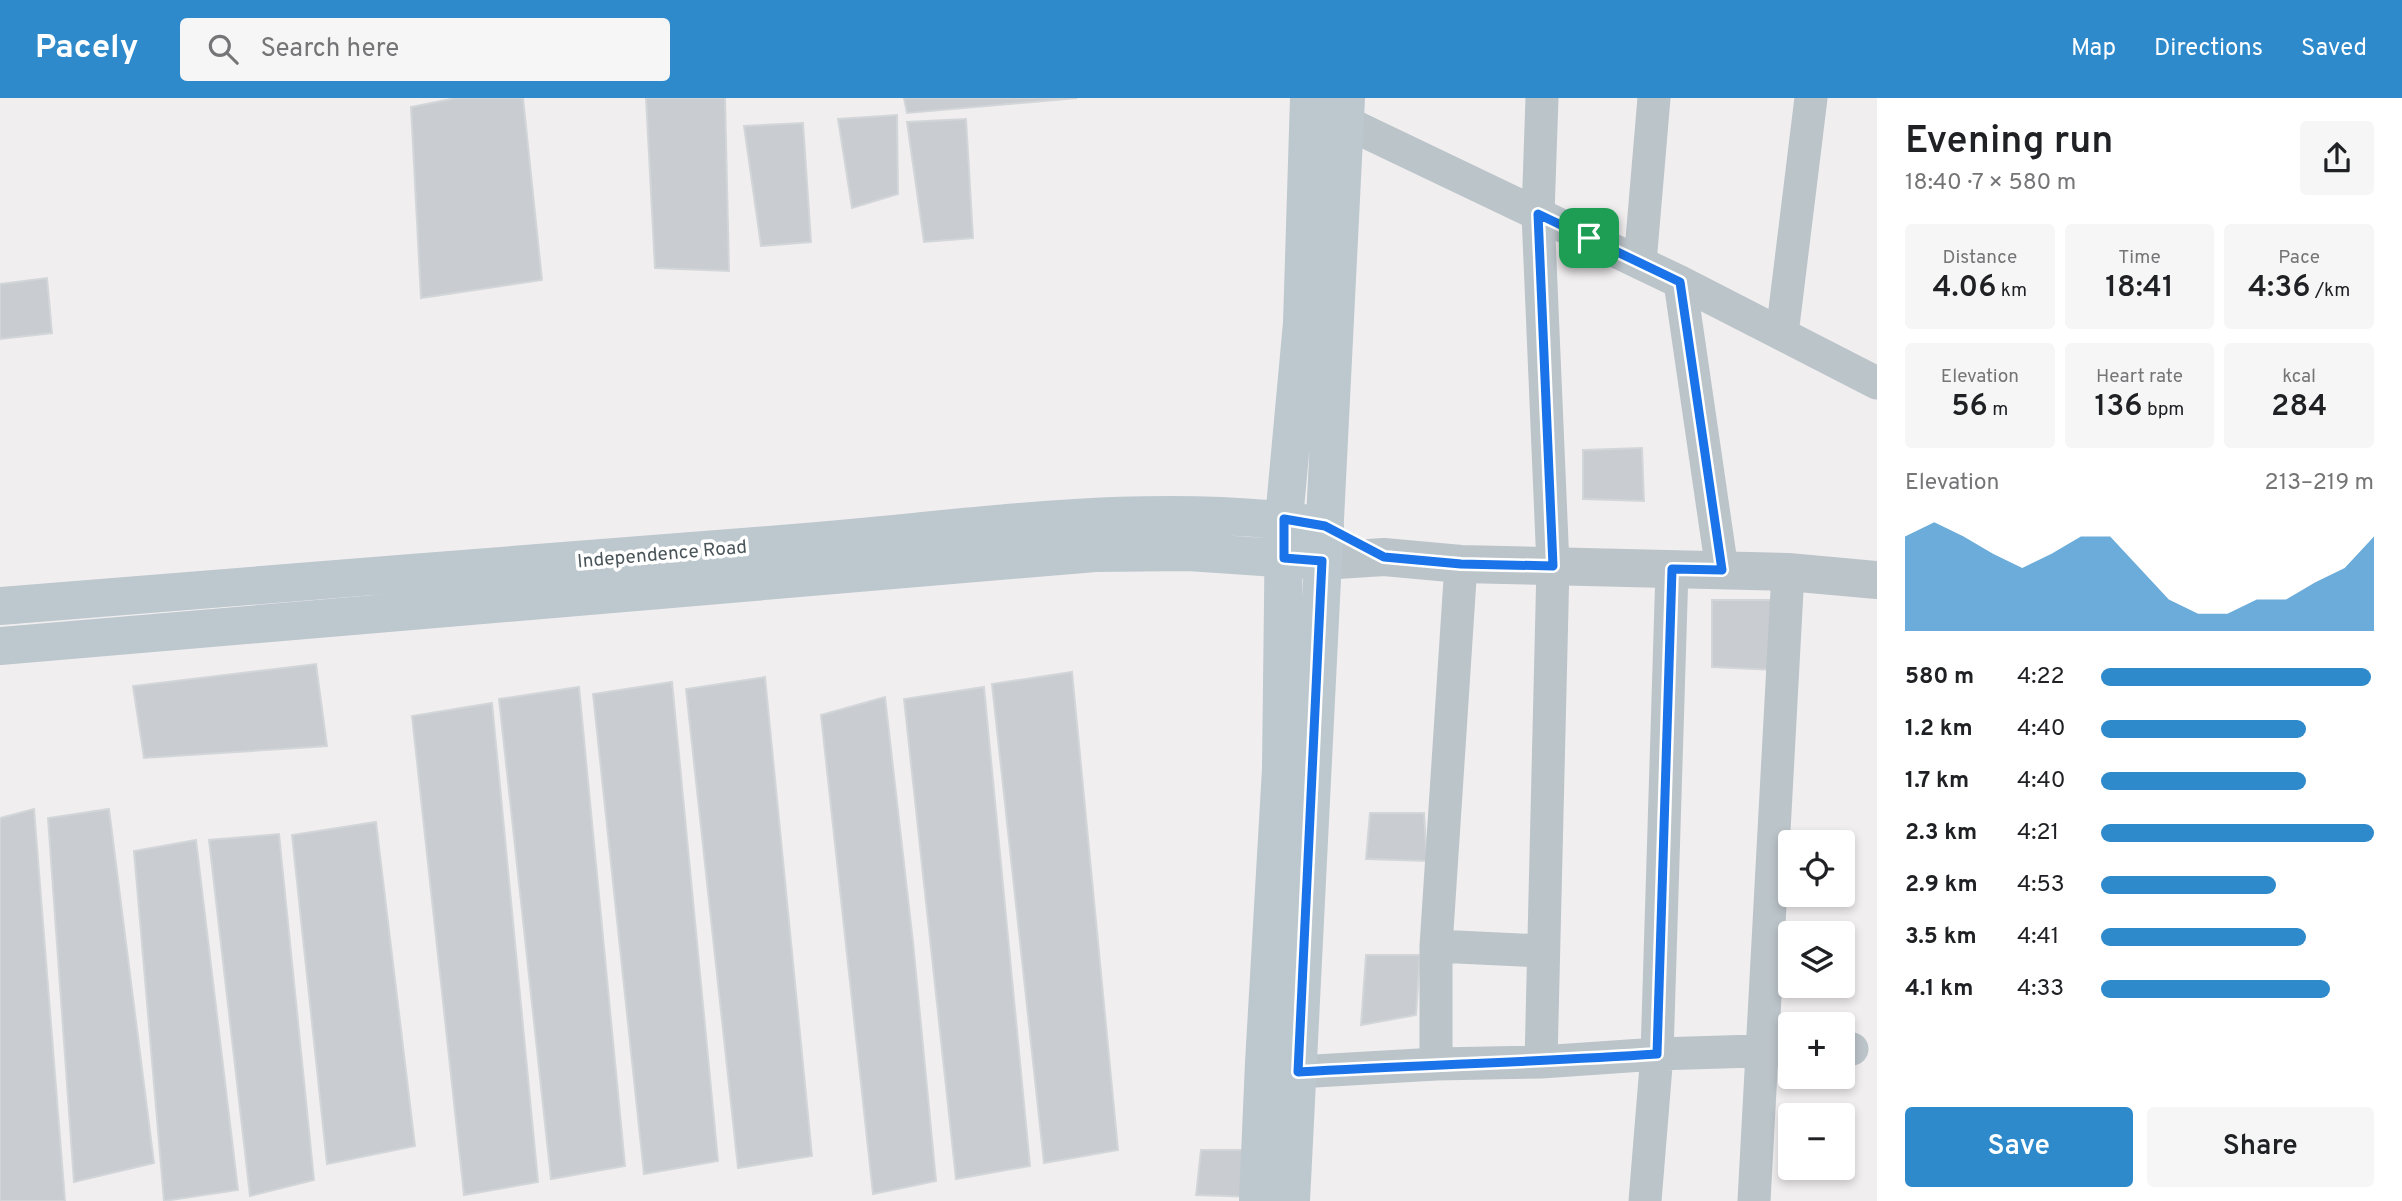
<!DOCTYPE html>
<html lang="en">
<head>
<meta charset="utf-8">
<style>
	:root { --surface:#fff; --page:#f6f6f6; --text:#202124; --muted:#757577; --accent:#2e8acb }
	body { margin:0; font-family:Overpass,sans-serif; background:var(--page); color:var(--text); height:100vh; display:flex; flex-direction:column; font-size:26px; white-space:nowrap }
	* { box-sizing:border-box; margin:0 }
	p { font-size:23px; color:var(--muted) }
	.icon { flex:none; width:38px; height:38px; fill:none; stroke:currentColor; stroke-width:2; stroke-linecap:round; stroke-linejoin:round }
	.map { position:relative; flex:1; overflow:hidden }
	.details { display:flex; flex-direction:column; background:var(--surface); width:525px }
	.details>* { flex:none }
	.tools { position:absolute; left:1778px; top:732px; display:grid; gap:14px }
	.tools a { display:grid; place-items:center; width:77px; height:77px; border-radius:7px; background:var(--surface); box-shadow:0 4px 10px #0003; font-size:35px }
	.pin { position:absolute; display:grid; place-items:center; width:60px; height:60px; color:#fff; margin:-30px; border-radius:14px; box-shadow:0 4px 10px #0006 }
	.round { display:grid; place-items:center; flex:none; width:74px; height:74px; border-radius:7px; background:var(--page) }
	.headline { display:flex; align-items:center; justify-content:space-between; height:119px; padding:0 28px }
	h1 { font-size:38px; font-weight:600; line-height:52px }
	.metrics { display:grid; grid-template-columns:repeat(3,1fr); gap:10px; height:119px; padding:7px 28px }
	.metrics div { display:grid; align-content:center; border-radius:7px; background:var(--page); text-align:center }
	.metrics b { font-size:30px; font-weight:600 }
	.metrics small { font-size:19px; font-weight:400 }
	.metrics p { font-size:19px }
	.chart { height:196px; padding:14px 28px }
	.chart p { display:flex; justify-content:space-between }
	.chart svg { width:100%; height:126px; margin-top:7px; fill:var(--accent); opacity:.7 }
	.action { display:flex; gap:14px; margin-top:auto; padding:14px 28px }
	.action a { flex:1; height:80px; border-radius:7px; background:var(--accent); color:#fff; font-size:28px; font-weight:600; line-height:80px; text-align:center }
	.action a+a { background:var(--page); color:var(--text) }
	ul { padding:0 28px; list-style:none; font-size:23px }
	li { display:grid; grid-template-columns:112px 84px 1fr; align-items:center; height:52px }
	li i { height:18px; border-radius:9px; background:var(--accent) }
	header { display:flex; align-items:center; gap:42px; box-sizing:border-box; height:98px; padding:0 35px; background:var(--accent); color:#fff }
	header strong { font-size:33px }
	nav { display:flex; gap:38px; margin-inline-start:auto; font-size:24px }
	.search { width:490px; height:63px; background:var(--page); display:flex; align-items:center; gap:18px; box-sizing:border-box; padding:0 24px; border-radius:7px; color:var(--muted); font-size:26px }
	main { display:flex; flex:1; min-height:0 }
	.map>svg:first-child { display:block }
	.building { fill:#c9ccd0; stroke:#d3d6d9; stroke-width:2 }
	.lines { fill:none; stroke-linecap:round; stroke-linejoin:round }
	.minor { stroke:#bbc4c9; stroke-width:33 }
	.tertiary { stroke:#bbc4c9; stroke-width:38 }
	.secondary { stroke:#bcc7ce; stroke-width:38 }
	.route-casing { stroke:#fff; stroke-width:14 }
	.route { stroke:#1a73e8; stroke-width:9 }
	.labels { text-anchor:middle; stroke-width:7; stroke-linejoin:round; paint-order:stroke }
	.street-label { font-size:19px; fill:#495459; stroke:#fff }
</style>
</head>
<body>
<header>
<strong>Pacely</strong>
<div class="search"><svg class="icon" aria-label="search" viewBox="0 0 24 24"><circle cx="10" cy="10" r="6"/><path d="M15 15l6 6"/></svg>Search here</div>
<nav><a>Map</a><a>Directions</a><a>Saved</a></nav>
</header>
<main>
<div class="map">
<svg width="1877" height="1103" viewBox="0 0 1877 1103">
	<rect width="100%" height="100%" fill="#f1eeef"/>
	<path class="building" d="M456,0H523L542,182L421,200L411,9Z
		M646,0H725L729,173L655,170Z
		M904,0H1077L907,15Z
		M897,17L898,96L852,110L838,21Z
		M966,21L973,140L924,144L907,24Z
		M803,25L811,144L761,148L744,28Z
		M47,180L52,235L0,241V186Z
		M1642,350L1644,403L1583,401V352Z
		M1712,502H1777L1775,572L1712,569Z
		M316,566L327,648L144,660L133,588Z
		M1072,574L1118,1052L1044,1065L992,586Z
		M765,579L812,1058L738,1070L686,591Z
		M672,584L718,1063L644,1076L593,596Z
		M579,589L625,1068L551,1081L499,601Z
		M984,589L1030,1068L956,1081L904,601Z
		M885,599L913,844L936,1083L873,1096L821,617Z
		M492,605L538,1084L464,1097L412,618Z
		M34,711L65,1103H0V720Z
		M109,711L154,1065L74,1084L48,720Z
		M1370,715H1424L1427,763L1366,761Z
		M376,724L415,1048L327,1066L292,737Z
		M279,736L314,1082L250,1098L209,742Z
		M196,742L238,1092L164,1103L134,753Z
		M1366,857H1420L1416,917L1361,927Z
		M1843,1027H1849L1852,1075L1791,1072V1069H1843Z
		M1201,1052H1255L1257,1099L1196,1097Z"/>
	<g class="lines">
		<path class="minor" d="M1345,24L1680,184L1877,285
			M1640,165L1654,0
			M1680,184L1722,472
			M1782,236L1811,0
			M1436,848L1543,853
			M1843,951H1852
			M1541,964L1553,468L1538,116L1542,0
			M1436,966V848L1461,466
			M1298,974L1436,966L1541,964L1657,956L1790,952
			M1645,1103L1657,956L1672,472
			M1754,1103L1788,474"/>
		<path class="tertiary" d="M1322,463L1384,459L1461,466L1788,474L1877,482"/>
		<path class="secondary" d="M0,508C269,486 537,465 806,444C978,430 1152,401 1325,428
			M0,548L1095,455L1188,454L1322,463
			M1258,1103L1264,965L1281,671L1284,421L1302,225L1309,0
			M1291,1103L1346,0"/>
	</g>
	<g class="lines">
		<g class="route-casing">
			<path id="route" d="M1538,116L1680,184L1722,472L1672,471L1657,956C1537,964 1418,967 1298,974L1322,463L1284,460V421L1325,428L1384,459L1461,466L1553,468Z"/>
		</g>
		<use href="#route" class="route"/>
	</g>
	<g class="labels">
		<g class="street-label">
			<text transform="translate(662 455) rotate(-5)" y="7">Independence Road</text>
		</g>
	</g>
</svg>
<div class="tools">
<a><svg class="icon" aria-label="locate" viewBox="0 0 24 24"><circle cx="12" cy="12" r="6"/><path d="M12 2v4M12 18v4M2 12h4M18 12h4"/></svg></a>
<a><svg class="icon" aria-label="layers" viewBox="0 0 24 24"><path d="M12 4l9 5-9 5-9-5zM3 14l9 5 9-5"/></svg></a>
<a>+</a>
<a>−</a>
</div>
<div class="pin" style="left:1589px;top:140px;background:#1e9e55"><svg class="icon" aria-label="arrive" viewBox="0 0 24 24"><path d="M6 21V4h12l-3 4 3 4H6"/></svg></div>
</div>
<section class="details">
<div class="headline"><div><h1>Evening run</h1><p>18:40 · 7 × 580 m</p></div><a class="round"><svg class="icon" aria-label="share" viewBox="0 0 24 24"><path d="M12 15V3M7 8l5-5 5 5M5 13v7h14v-7"/></svg></a></div>
<div class="metrics">
<div><p>Distance</p><b>4.06<small> km</small></b></div>
<div><p>Time</p><b>18:41</b></div>
<div><p>Pace</p><b>4:36<small> /km</small></b></div>
</div>
<div class="metrics">
<div><p>Elevation</p><b>56<small> m</small></b></div>
<div><p>Heart rate</p><b>136<small> bpm</small></b></div>
<div><p>kcal</p><b>284</b></div>
</div>
<div class="chart"><p><span>Elevation</span>213–219 m</p>
<svg viewBox="0 0 160 44" preserveAspectRatio="none"><path d="M0 44V11L10 6L20 11L30 17L40 22L50 17L60 11L70 11L80 22L90 33L100 38L110 38L120 33L130 33L140 27L150 22L160 11V44z"/></svg>
</div>
<ul>
<li><b>580 m</b>4:22<i style="width:99%"></i></li>
<li><b>1.2 km</b>4:40<i style="width:75%"></i></li>
<li><b>1.7 km</b>4:40<i style="width:75%"></i></li>
<li><b>2.3 km</b>4:21<i style="width:100%"></i></li>
<li><b>2.9 km</b>4:53<i style="width:64%"></i></li>
<li><b>3.5 km</b>4:41<i style="width:75%"></i></li>
<li><b>4.1 km</b>4:33<i style="width:84%"></i></li>
</ul>
<div class="action"><a>Save</a><a>Share</a></div>
</section>
</main>
</body>
</html>
